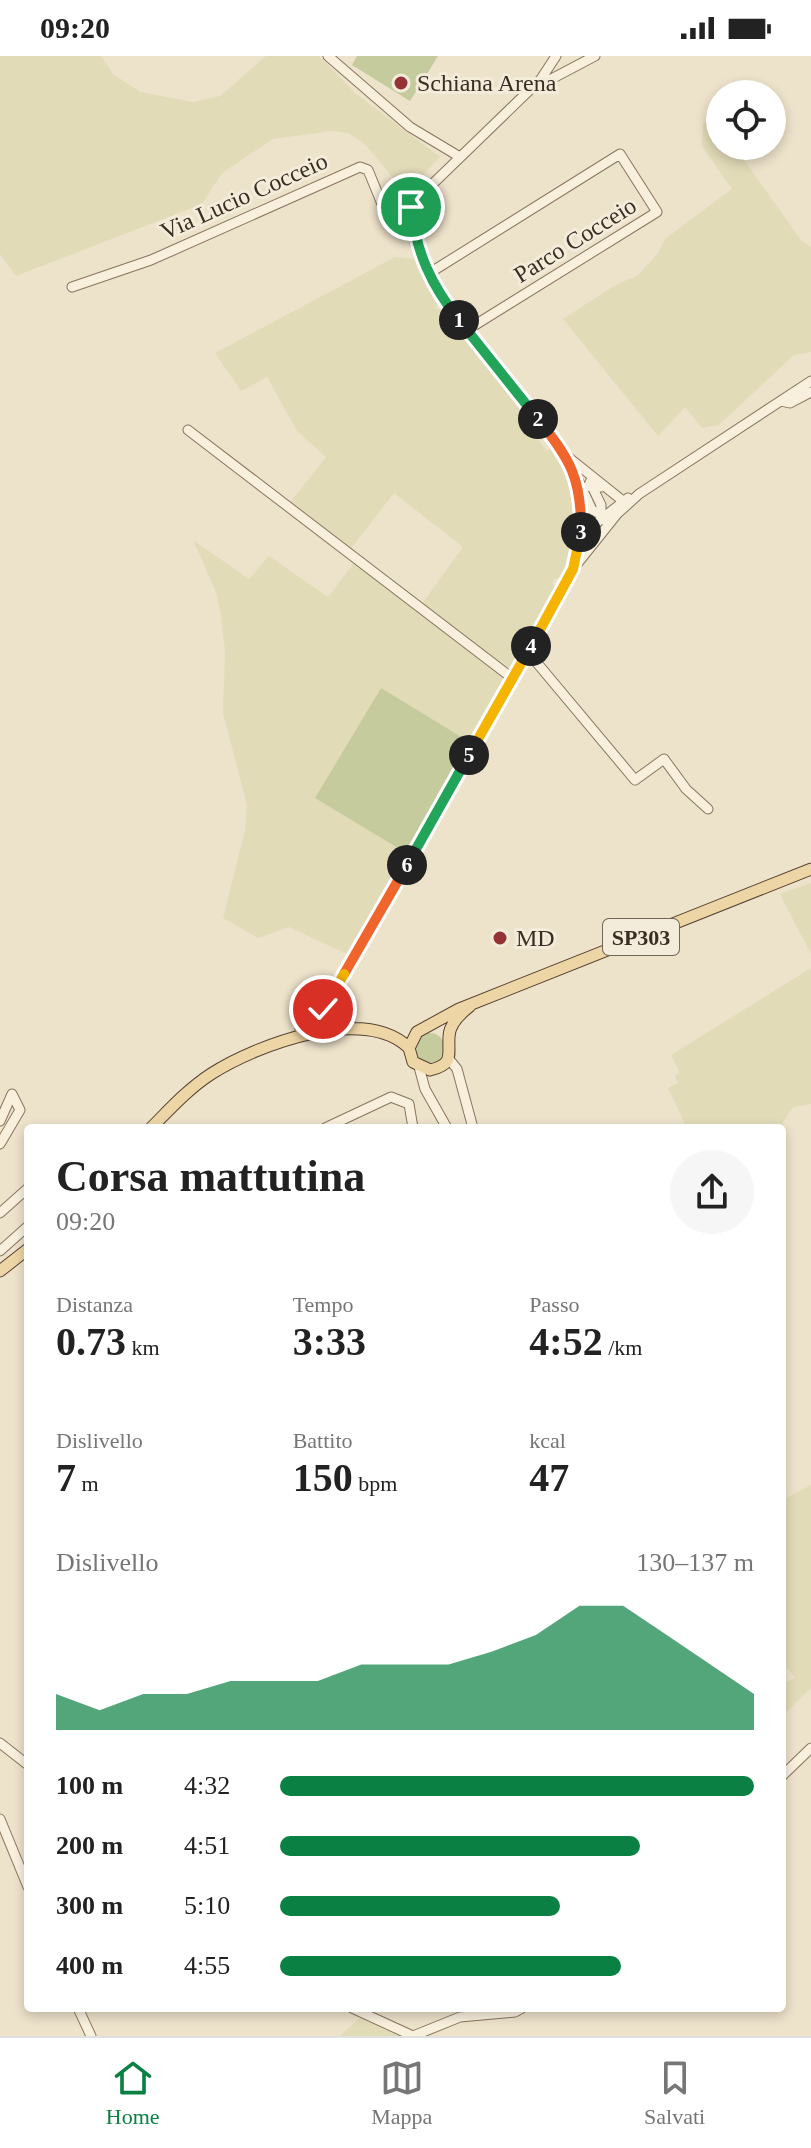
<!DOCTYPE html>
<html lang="it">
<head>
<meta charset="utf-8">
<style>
	:root { --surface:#fff; --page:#f6f6f6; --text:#222; --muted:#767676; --line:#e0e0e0; --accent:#0b8043 }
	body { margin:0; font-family:Georgia,serif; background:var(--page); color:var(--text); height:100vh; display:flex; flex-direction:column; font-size:30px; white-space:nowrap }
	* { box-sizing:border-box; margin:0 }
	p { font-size:26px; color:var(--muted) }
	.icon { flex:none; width:44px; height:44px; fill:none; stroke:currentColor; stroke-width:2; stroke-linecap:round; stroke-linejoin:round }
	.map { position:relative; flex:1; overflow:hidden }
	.details { position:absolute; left:24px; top:1068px; width:762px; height:888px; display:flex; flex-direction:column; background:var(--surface); border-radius:8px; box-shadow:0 4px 12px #0003 }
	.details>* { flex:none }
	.buttons { position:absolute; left:706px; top:24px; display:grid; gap:16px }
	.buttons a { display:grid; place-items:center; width:80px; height:80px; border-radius:50%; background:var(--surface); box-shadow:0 4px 12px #0003; font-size:40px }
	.pin { position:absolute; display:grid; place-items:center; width:68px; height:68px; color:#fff; margin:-34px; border:4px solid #fff; border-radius:50%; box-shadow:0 2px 8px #0007 }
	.km { position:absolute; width:40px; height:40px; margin:-20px; border-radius:50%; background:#222; color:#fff; font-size:22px; line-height:40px; text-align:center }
	.round { display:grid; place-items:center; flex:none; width:84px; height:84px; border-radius:42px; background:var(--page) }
	.head { display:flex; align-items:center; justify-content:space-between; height:136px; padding:0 32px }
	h1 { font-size:44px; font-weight:800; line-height:60px }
	.figures { display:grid; grid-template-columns:repeat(3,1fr); gap:12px; height:136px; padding:8px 32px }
	.figures div { display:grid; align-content:center }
	.figures b { font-size:40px; font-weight:800 }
	.figures small { font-size:22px; font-weight:400 }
	.figures p { font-size:22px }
	.chart { height:224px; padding:16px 32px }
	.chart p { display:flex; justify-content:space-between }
	.chart svg { width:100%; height:144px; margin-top:8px; fill:var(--accent); opacity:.7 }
	ul { padding:0 32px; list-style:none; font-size:26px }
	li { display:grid; grid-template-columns:128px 96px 1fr; align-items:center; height:60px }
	li i { height:20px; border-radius:10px; background:var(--accent) }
	.status { display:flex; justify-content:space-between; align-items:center; height:56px; padding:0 40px; background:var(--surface); direction:ltr }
	.status svg { height:22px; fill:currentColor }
	.tab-bar { display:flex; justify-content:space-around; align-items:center; height:112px; border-top:2px solid var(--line); background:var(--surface); font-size:22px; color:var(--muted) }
	.tab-bar a { display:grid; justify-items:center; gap:4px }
	.tab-bar .on { color:var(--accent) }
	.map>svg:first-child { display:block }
	.farmland { fill:#e2dbb8 }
	.green { fill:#c6cb9e }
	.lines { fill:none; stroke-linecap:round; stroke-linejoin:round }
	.minor-casing { stroke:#89755f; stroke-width:11 }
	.major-casing { stroke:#574333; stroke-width:13 }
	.minor { stroke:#f8efdd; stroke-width:9 }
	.major { stroke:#edd5a5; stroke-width:11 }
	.split-1-casing { stroke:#fff; stroke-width:16 }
	.split-2-casing { stroke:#fff; stroke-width:16 }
	.split-3-casing { stroke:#fff; stroke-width:16 }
	.split-4-casing { stroke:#fff; stroke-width:16 }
	.split-5-casing { stroke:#fff; stroke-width:16 }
	.split-6-casing { stroke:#fff; stroke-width:16 }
	.split-7-casing { stroke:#fff; stroke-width:16 }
	.split-8-casing { stroke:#fff; stroke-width:16 }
	.split-1 { stroke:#22a559; stroke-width:10 }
	.split-2 { stroke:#22a559; stroke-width:10 }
	.split-3 { stroke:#f0652b; stroke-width:10 }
	.split-4 { stroke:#f5b400; stroke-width:10 }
	.split-5 { stroke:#f5b400; stroke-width:10 }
	.split-6 { stroke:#22a559; stroke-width:10 }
	.split-7 { stroke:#f0652b; stroke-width:10 }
	.split-8 { stroke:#f5b400; stroke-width:10 }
	.poi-dot { fill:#953235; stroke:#f4ecda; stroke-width:3 }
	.labels { text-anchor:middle; stroke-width:6; stroke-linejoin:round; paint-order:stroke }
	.shield { fill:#f4ecda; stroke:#726659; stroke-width:2 }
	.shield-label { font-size:22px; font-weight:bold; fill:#3a2d22 }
	.poi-label { font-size:24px; fill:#3a2d22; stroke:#f4ecda; text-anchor:start }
	.street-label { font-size:24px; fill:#3a2d22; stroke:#f4ecda }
</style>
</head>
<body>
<div class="status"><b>09:20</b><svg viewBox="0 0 49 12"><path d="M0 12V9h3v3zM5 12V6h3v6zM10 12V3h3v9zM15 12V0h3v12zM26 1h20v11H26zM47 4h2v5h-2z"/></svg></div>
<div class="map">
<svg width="811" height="1980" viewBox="0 0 811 1980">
	<rect width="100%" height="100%" fill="#ede2ca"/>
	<path class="farmland" d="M0,0H101L113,18L140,36L193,46L220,40L266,0H319L356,38L440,101L419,123L396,125L364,87L348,77L331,75L273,83L222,117L202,148L16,220L0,198Z
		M714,60L720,69V90H734L801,184L811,191V296L794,299L719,369L702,372L685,351L658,380L563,263L614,230L638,219L658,197L665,183L732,133L702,90L703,67Z
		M395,201L415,203L437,245L436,253H444L542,377L537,382L547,395L554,392L574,428L577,457L571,502L560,524L555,522L552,528L557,531L511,613L495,602L492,604L421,549L463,491L394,437L349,495L288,449L326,401L297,375L267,321L241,335L215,297Z
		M193,484L249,523L269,500L328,541L355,506L504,622L468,685L381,633L316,742L406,797L349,899L289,871L258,882L223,862L245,774L247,749L223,657L225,595L221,559L216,536Z
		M811,827V898L780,838Z
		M811,912V1048L793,1051L779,1072H747L742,1068L687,1072L668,1032L678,1027L675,1020L680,1017L671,999Z
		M811,1429V1632L782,1661V1628L795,1622L782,1606V1444Z
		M359,1962L388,1975L401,1980H340Z"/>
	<path class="green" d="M357,0H438L410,45L352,9Z
		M381,632L468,685L406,797L315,742Z
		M415 992a15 15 0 1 1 30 0a15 15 0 1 1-30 0Z"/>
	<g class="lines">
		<g class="minor-casing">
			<path id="minor" d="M328,0L410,71L460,101
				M556,0L541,23L415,145L411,151L415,187L446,248L568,401L623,445
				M540,29L595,0
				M428,218L620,98L657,156L467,274
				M72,231L151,204L360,111L368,114L382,148L411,151
				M781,345L790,347L811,336
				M188,374L512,622
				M569,405L592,454L604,460
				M590,426L601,449V464
				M579,489L581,435L589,429L601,431
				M574,510L595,468L628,442
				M527,595L635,724L664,703L686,733L708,753
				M337,933L336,953L344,967
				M300,974L323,953L338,929L573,513L617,458L639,438L811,325
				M449,1003L457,1013L473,1072
				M419,1011L425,1033L447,1072
				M0,1065L12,1038L20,1054L0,1088
				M325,1072L391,1041L409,1048L413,1072
				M0,1157L28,1132
				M0,1195L28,1170
				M0,1687L28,1709
				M782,1720L811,1692
				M0,1763L28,1831
				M78,1952L91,1980
				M352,1952L413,1980L460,1961L515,1956L522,1952"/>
		</g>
		<g class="major-casing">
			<path id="major" d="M470,950C461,957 449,968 449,981C448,1000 454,1008 430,1014L413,1006L409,992L417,976L459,953L811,813
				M310,971L349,967
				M151,1072C170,1053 188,1033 211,1018C256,989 365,948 409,992
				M0,1215L28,1193"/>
		</g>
		<use href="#minor" class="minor"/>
		<use href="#major" class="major"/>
	</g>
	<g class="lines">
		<g class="split-1-casing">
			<path id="split-1" d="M411,151C416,196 431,229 459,264"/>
		</g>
		<g class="split-2-casing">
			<path id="split-2" d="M459,264L538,363"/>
		</g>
		<g class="split-3-casing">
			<path id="split-3" d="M538,363C570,403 582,423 581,476"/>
		</g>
		<g class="split-4-casing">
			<path id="split-4" d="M531,590L573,513L581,476"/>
		</g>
		<g class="split-5-casing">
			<path id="split-5" d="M469,699L531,590"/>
		</g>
		<g class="split-6-casing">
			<path id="split-6" d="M407,809L469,699"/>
		</g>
		<g class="split-7-casing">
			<path id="split-7" d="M344,918L407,809"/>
		</g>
		<g class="split-8-casing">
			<path id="split-8" d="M323,953L344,918"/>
		</g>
		<use href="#split-1" class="split-1"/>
		<use href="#split-2" class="split-2"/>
		<use href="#split-3" class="split-3"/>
		<use href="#split-4" class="split-4"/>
		<use href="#split-5" class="split-5"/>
		<use href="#split-6" class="split-6"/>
		<use href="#split-7" class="split-7"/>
		<use href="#split-8" class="split-8"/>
	</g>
	<g class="poi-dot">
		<circle cx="401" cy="27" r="8"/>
		<circle cx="500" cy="882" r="8"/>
	</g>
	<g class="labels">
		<rect class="shield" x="603" y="863" width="76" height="36" rx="6"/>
		<g class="shield-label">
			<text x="641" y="889">SP303</text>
		</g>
		<g class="poi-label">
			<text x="417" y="35">Schiana Arena</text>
			<text x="516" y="890">MD</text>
		</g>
		<g class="street-label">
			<text transform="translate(244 140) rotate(-24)" y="8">Via Lucio Cocceio</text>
			<text transform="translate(575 184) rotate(-32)" y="8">Parco Cocceio</text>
		</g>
	</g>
</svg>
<div class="buttons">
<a><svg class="icon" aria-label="locate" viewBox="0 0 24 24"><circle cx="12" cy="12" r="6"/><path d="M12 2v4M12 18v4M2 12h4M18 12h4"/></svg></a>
</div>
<div class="pin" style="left:411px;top:151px;background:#1e9e55"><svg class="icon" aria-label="arrive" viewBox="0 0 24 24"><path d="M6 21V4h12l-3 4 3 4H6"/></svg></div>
<div class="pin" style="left:323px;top:953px;background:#d93025"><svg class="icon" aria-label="check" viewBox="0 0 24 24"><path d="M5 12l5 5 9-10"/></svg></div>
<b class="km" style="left:459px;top:264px">1</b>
<b class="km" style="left:538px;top:363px">2</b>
<b class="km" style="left:581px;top:476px">3</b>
<b class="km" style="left:531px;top:590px">4</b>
<b class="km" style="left:469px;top:699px">5</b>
<b class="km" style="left:407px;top:809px">6</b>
<section class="details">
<div class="head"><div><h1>Corsa mattutina</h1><p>09:20</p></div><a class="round"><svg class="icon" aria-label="share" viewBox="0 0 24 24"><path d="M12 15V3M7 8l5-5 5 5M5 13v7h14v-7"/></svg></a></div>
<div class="figures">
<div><p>Distanza</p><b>0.73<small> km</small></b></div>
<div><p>Tempo</p><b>3:33</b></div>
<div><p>Passo</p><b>4:52<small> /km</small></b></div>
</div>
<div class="figures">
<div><p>Dislivello</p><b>7<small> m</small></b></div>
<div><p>Battito</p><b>150<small> bpm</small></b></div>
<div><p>kcal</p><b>47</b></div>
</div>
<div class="chart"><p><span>Dislivello</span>130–137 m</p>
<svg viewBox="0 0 160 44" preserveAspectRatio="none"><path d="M0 44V33L10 38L20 33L30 33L40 29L50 29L60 29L70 24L80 24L90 24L100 20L110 15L120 6L130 6L140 15L150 24L160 33V44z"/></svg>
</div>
<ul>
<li><b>100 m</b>4:32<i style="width:100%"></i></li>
<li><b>200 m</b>4:51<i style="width:76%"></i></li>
<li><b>300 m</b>5:10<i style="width:59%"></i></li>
<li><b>400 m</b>4:55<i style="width:72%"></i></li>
</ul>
</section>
</div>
<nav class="tab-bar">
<a class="on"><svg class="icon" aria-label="home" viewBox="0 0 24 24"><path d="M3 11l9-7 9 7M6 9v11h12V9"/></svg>Home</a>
<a><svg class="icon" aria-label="map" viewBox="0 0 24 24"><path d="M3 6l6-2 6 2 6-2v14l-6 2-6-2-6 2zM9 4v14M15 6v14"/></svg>Mappa</a>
<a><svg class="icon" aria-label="saved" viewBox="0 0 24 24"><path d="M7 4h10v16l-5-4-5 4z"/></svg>Salvati</a>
</nav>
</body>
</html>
